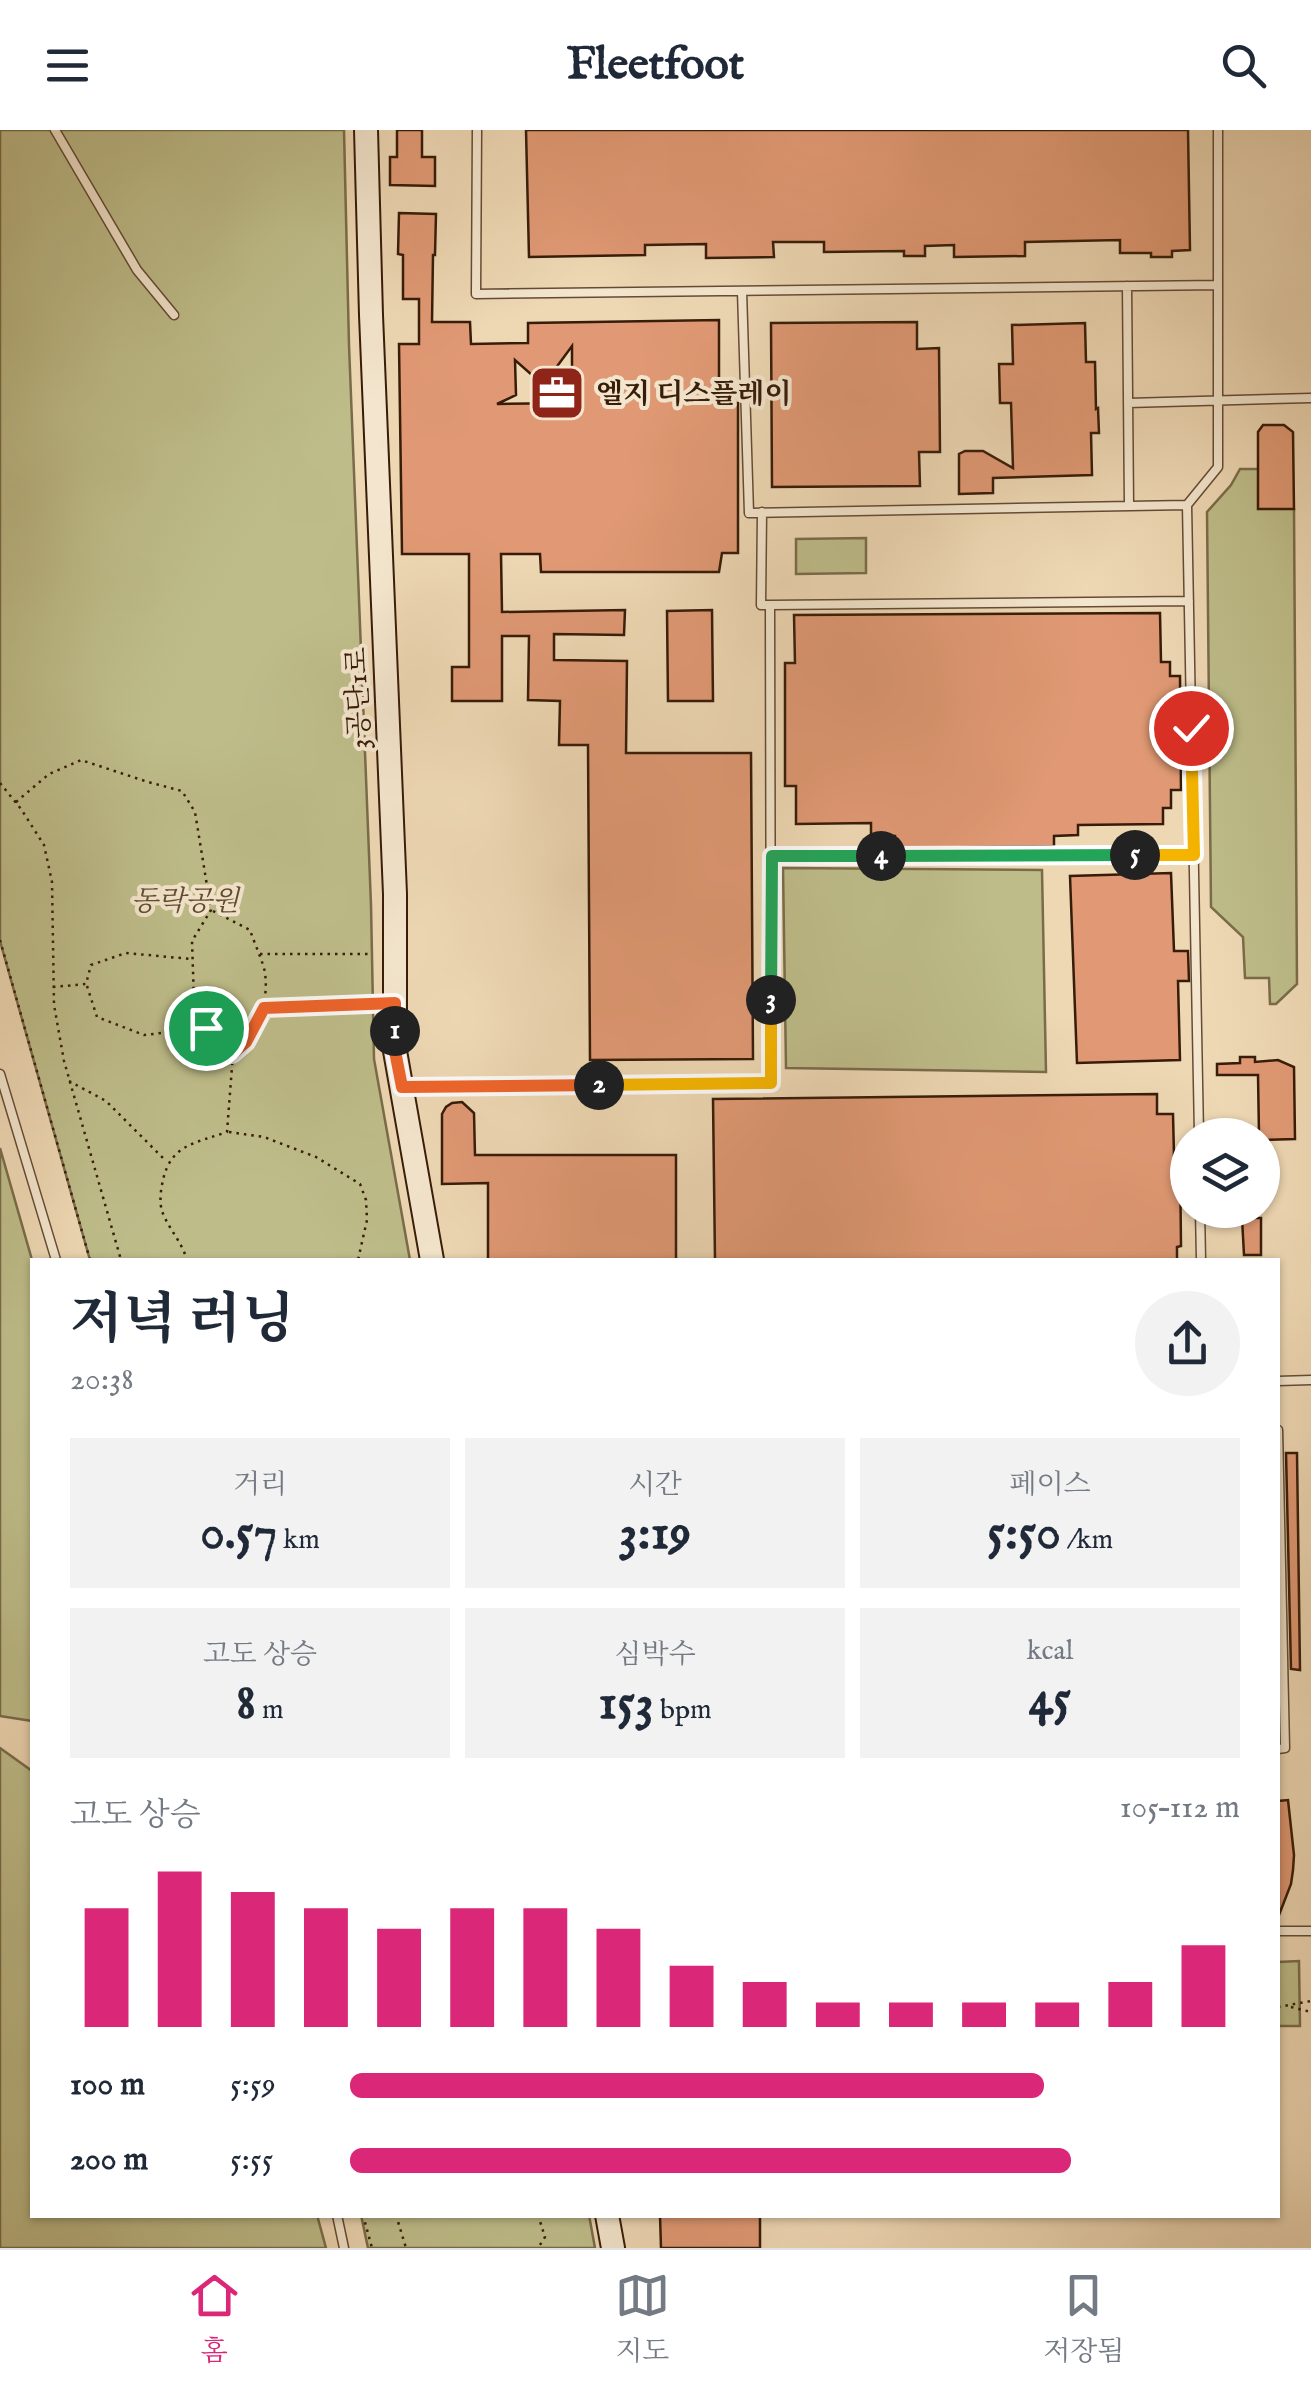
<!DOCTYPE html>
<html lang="ko">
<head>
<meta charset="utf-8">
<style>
	:root { --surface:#fff; --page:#f2f2f3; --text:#1f2937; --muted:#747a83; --line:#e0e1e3; --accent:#db2777 }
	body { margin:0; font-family:"IM FELL English","Noto Serif KR",serif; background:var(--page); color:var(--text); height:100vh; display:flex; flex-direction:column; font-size:38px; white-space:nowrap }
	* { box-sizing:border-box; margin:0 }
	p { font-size:32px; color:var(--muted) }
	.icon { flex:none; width:55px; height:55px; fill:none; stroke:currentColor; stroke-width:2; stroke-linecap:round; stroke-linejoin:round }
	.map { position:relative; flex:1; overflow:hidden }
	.panel { position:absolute; left:30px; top:1128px; width:1250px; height:960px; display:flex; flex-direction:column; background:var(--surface); border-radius:0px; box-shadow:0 2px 8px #0004 }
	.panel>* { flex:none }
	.controls { position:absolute; left:1170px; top:988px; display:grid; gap:20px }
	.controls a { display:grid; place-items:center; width:110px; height:110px; border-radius:50%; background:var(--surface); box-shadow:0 2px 8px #0004; font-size:50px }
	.pin { position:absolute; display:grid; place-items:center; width:85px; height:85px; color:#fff; margin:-42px; border:5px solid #fff; border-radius:50%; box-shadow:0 2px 10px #0007 }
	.km { position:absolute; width:50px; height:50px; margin:-25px; border-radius:50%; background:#222; color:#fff; font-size:28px; line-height:50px; text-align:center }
	.round { display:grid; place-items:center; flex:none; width:105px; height:105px; border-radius:52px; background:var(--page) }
	.summary { display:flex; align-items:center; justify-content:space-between; height:170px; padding:0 40px }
	h1 { font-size:55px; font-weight:700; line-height:75px }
	.figures { display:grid; grid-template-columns:repeat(3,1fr); gap:15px; height:170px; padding:10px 40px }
	.figures div { display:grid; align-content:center; border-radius:0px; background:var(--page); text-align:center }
	.figures b { font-size:50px; font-weight:700 }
	.figures small { font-size:28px; font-weight:400 }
	.figures p { font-size:28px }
	.chart { height:280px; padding:20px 40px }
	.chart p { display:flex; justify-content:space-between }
	.chart svg { width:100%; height:180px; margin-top:10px; stroke:var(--accent); stroke-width:6 }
	ul { padding:0 40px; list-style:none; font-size:32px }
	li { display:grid; grid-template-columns:160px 120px 1fr; align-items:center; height:75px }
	li i { height:25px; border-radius:12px; background:var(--accent) }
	header { display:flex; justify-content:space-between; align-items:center; height:130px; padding:0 40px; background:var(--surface); font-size:45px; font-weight:700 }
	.menu { display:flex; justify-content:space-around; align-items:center; height:140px; border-top:2px solid var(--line); background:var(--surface); font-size:28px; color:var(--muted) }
	.menu a { display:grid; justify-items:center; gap:5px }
	.menu .current { color:var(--accent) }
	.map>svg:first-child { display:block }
	.green { fill:#bebd8a; stroke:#7a6c4a; stroke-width:2.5 }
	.building { fill:#e09974; stroke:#371c09; stroke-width:2.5; fill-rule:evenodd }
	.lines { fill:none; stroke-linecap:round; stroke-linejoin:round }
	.lane-casing { stroke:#654b34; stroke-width:11 }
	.secondary-casing { stroke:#371c09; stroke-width:26 }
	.path { stroke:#371c09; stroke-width:2.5; stroke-dasharray:2.5 5; stroke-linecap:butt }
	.lane { stroke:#f4e6ce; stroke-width:8 }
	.secondary { stroke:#f4e6ce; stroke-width:22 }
	.split-1-casing { stroke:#fff; stroke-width:20 }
	.split-2-casing { stroke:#fff; stroke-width:20 }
	.split-3-casing { stroke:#fff; stroke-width:20 }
	.split-4-casing { stroke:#fff; stroke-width:20 }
	.split-5-casing { stroke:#fff; stroke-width:20 }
	.split-6-casing { stroke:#fff; stroke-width:20 }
	.split-1 { stroke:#f0652b; stroke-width:12 }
	.split-2 { stroke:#f0652b; stroke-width:12 }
	.split-3 { stroke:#f5b400; stroke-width:12 }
	.split-4 { stroke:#22a559; stroke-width:12 }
	.split-5 { stroke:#22a559; stroke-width:12 }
	.split-6 { stroke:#f5b400; stroke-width:12 }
	.labels { text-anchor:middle; stroke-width:8; stroke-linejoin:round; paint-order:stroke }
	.poi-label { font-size:28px; font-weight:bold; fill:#371c09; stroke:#f4e6ce; text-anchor:start }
	.street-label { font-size:28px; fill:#371c09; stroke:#f4e6ce }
	.park-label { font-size:28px; font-style:italic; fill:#604c30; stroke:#f4e6ce }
</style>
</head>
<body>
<header><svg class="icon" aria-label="menu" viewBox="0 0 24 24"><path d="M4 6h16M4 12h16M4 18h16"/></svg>Fleetfoot<svg class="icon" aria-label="search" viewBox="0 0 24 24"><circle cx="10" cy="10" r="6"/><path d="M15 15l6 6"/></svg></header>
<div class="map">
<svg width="1311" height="2118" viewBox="0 0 1311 2118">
	<rect width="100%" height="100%" fill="#eed8b4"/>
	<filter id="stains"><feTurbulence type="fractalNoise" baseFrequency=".002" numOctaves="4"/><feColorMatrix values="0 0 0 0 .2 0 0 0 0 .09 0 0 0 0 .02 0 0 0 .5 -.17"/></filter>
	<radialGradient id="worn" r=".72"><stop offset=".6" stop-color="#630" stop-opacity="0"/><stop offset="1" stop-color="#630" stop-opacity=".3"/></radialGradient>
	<path class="green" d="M0,0H344L349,215L371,775L374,929L410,1130H90L0,811Z
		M1240,339H1258L1294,379L1297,854L1276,874H1270L1269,848H1245L1243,807L1211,777L1207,382L1231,355Z
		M866,408V443L796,444V409Z
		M783,738L1042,740L1046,942L786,938Z
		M0,1018L32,1130V1591L0,1586Z
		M0,1618L32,1641V2085H317L326,2118H0Z
		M1299,1831L1300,1896H1278V1832Z
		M361,2085H589L595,2118H368Z"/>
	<path class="building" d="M397,0H422V27H435V56L390,55V27H397Z
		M526,0H1188L1190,120L1172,121V127H1151V123H1120V110L1025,112V126L954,127V115L925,116V126H904V121L824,122V112H773L774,127L706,128V114L645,115V125L529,127Z
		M399,83L436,84L435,125H433L432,192H470L471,214L528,213V193L719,190V273H738V423H722L719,442H541L540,424H501L502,482L625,480L624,505L554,504V530L627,531L626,623H751L753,929L590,930L588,615H559L560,571L528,570L529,506H502V571H452V537H469V424H402L399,214H419V169H403V125L398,124ZM572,216V273L497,274L516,265L515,230L541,253L547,250Z
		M917,192V219L939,218L940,322H919L920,356L772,357L771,193Z
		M1085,193L1086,232H1095L1096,279L1098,278L1099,303H1091L1092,345L993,348V363L959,364V324L965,321H983L1013,338L1011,273H1000L999,234H1013L1012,195Z
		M1263,295H1284L1293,302L1294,379H1258V302Z
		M712,480L713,571H668L667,481Z
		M1160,483L1161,532H1170V546H1180L1181,660H1171V678H1163V694L1078,695V705L1054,706V716L895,718V706H871V693L796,694V656H785V533H795L794,485Z
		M1171,743L1174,821H1188L1189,851H1178L1180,930L1077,933L1070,746Z
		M1240,927H1255V932L1278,930L1294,937L1295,1009L1262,1010V1005H1259L1258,945H1217V934L1240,933Z
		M1157,964V984H1173L1174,1025H1180L1181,1116L1177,1117V1130H715L713,969Z
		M462,972L474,983L475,1025H676V1130H488V1053L442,1054V984L446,977L452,973Z
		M1242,1088H1261V1125H1244Z
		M1286,1323H1297L1300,1540L1291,1539Z
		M1288,1670L1294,1725L1293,1740L1291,1754L1279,1785L1278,1671Z
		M660,2085H760V2118H661Z"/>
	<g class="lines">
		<g class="lane-casing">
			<path id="lane" d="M55,0L137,140L174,185
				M477,0L476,164L1218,155
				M1127,156L1129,376
				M742,161L749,383L1187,375
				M1128,273L1311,268
				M770,475L1189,471
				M772,726L1194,725
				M0,944L56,1130
				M406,957L771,953L770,475H761L762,382
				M1199,1005L1187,375L1218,337V0
				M1200,1080L1201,1130
				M1278,1251L1311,1250
				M1278,1300L1285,1618L1278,1619
				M1278,1801H1311
				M337,2085L344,2118"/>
		</g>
		<g class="secondary-casing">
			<path id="secondary" d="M366,0L371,185L395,764V921L432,1130
				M607,2085L613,2118"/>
		</g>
		<path class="path" d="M0,653L21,679L44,715L52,752L54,875L64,931L121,1130
			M16,672L49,644L81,630L148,652L182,661L195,682L211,780L192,811L194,871L206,898L233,924L227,1002C196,1013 171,1014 163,1050C161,1059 159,1071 162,1081C168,1098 182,1112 187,1130
			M213,781L250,800C254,812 260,825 264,838C271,869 257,902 234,923
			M0,810L90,1130
			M260,824H372
			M87,856L97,887L144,905L206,898
			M53,857L86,854L91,835L126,823L191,829
			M266,877L373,874
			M69,951L106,971L166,1031
			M229,1002L264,1007L316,1027L360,1054L366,1070L367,1090L358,1130
			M1278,1877L1311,1871
			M1291,1877L1311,1882
			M363,2085L372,2118
			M396,2085L406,2118
			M538,2085L545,2107L538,2118"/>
		<use href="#lane" class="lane"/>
		<use href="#secondary" class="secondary"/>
	</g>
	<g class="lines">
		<g class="split-1-casing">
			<path id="split-1" d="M206,898L232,924L246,912L264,878L395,873V901"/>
		</g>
		<g class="split-2-casing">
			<path id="split-2" d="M395,901V921L402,957L599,955"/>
		</g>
		<g class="split-3-casing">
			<path id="split-3" d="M599,955L771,953V870"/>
		</g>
		<g class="split-4-casing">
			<path id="split-4" d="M771,870L772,726H881"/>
		</g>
		<g class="split-5-casing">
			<path id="split-5" d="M881,726L1135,725"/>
		</g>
		<g class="split-6-casing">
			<path id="split-6" d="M1135,725H1194L1191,598"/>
		</g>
		<use href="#split-1" class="split-1"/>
		<use href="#split-2" class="split-2"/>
		<use href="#split-3" class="split-3"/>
		<use href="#split-4" class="split-4"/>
		<use href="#split-5" class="split-5"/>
		<use href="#split-6" class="split-6"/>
	</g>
	<defs>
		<g id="office-square" transform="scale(2.875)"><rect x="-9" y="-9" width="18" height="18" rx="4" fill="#8f2418" stroke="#f4e6ce"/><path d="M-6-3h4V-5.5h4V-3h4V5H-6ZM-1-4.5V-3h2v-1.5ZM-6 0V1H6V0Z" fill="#fff"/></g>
	</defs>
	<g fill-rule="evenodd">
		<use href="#office-square" x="557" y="263"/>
	</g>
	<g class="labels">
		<g class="poi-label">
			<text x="596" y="273">엘지 디스플레이</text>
		</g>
		<g class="street-label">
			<text transform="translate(357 568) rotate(-92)" y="10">3공단1로</text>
		</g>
		<g class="park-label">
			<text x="185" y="780">동락공원</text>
		</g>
	</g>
	<rect width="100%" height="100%" filter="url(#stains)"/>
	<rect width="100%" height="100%" fill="url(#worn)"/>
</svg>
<div class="controls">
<a><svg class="icon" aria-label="layers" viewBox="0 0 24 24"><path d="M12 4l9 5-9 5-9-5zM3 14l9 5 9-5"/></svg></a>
</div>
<div class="pin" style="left:206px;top:898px;background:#1e9e55"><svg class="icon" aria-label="arrive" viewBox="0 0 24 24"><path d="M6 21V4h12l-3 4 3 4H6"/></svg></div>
<div class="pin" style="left:1191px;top:598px;background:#d93025"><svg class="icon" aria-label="check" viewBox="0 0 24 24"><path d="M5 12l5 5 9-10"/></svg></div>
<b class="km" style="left:395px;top:901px">1</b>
<b class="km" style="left:599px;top:955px">2</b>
<b class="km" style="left:771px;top:870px">3</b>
<b class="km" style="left:881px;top:726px">4</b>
<b class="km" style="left:1135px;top:725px">5</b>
<section class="panel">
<div class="summary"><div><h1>저녁 러닝</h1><p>20:38</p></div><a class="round"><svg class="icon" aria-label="share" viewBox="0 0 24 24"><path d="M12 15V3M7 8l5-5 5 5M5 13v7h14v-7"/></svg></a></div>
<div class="figures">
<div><p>거리</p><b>0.57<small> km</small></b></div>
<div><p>시간</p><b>3:19</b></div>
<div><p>페이스</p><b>5:50<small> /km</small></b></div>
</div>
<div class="figures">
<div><p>고도 상승</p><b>8<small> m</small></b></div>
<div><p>심박수</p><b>153<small> bpm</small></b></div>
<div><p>kcal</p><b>45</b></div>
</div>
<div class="chart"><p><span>고도 상승</span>105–112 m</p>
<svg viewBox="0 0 160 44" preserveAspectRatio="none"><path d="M5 44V15M15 44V6M25 44V11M35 44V15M45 44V20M55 44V15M65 44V15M75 44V20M85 44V29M95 44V33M105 44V38M115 44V38M125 44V38M135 44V38M145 44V33M155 44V24"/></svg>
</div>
<ul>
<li><b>100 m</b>5:59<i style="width:78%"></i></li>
<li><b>200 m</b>5:55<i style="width:81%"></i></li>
</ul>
</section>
</div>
<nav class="menu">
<a class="current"><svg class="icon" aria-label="home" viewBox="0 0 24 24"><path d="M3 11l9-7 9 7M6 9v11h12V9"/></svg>홈</a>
<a><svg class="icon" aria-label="map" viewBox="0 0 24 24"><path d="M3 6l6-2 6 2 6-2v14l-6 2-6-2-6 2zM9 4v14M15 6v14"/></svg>지도</a>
<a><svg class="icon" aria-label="saved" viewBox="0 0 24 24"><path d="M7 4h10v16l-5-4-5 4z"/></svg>저장됨</a>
</nav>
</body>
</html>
